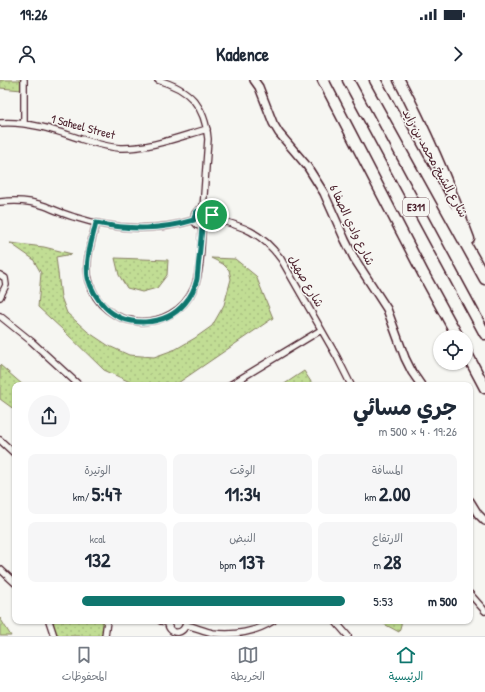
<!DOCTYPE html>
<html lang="ar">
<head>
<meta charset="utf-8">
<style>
	:root { --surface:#fff; --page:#f6f6f7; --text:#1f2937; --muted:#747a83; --line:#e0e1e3; --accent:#0f766e }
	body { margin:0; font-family:"Patrick Hand","Playpen Sans Arabic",sans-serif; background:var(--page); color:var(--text); direction:rtl; height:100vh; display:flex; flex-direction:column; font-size:15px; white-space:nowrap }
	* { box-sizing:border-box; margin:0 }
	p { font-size:13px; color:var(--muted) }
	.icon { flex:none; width:22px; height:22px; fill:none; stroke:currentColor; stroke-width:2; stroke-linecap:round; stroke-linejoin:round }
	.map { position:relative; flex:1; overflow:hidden; direction:ltr }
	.panel { position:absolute; left:12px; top:302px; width:461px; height:242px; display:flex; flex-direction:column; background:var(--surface); border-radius:8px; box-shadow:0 1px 3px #0004; direction:rtl }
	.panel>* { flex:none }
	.fabs { position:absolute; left:433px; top:250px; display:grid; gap:8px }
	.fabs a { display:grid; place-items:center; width:40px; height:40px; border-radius:50%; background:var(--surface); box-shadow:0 1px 3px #0004; font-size:20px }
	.pin { position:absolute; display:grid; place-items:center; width:34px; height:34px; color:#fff; margin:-17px; border:2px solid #fff; border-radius:50%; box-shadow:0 1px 4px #0007 }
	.round { display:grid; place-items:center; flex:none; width:42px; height:42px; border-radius:21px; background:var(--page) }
	.head { display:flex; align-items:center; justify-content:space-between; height:68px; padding:0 16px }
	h1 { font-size:22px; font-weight:700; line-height:30px }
	.figures { display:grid; grid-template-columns:repeat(3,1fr); gap:6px; height:68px; padding:4px 16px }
	.figures div { display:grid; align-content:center; border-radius:8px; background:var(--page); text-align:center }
	.figures b { font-size:20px; font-weight:700 }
	.figures small { font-size:11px; font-weight:400 }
	.figures p { font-size:11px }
	ul { padding:0 16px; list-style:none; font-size:13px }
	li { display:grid; grid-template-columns:64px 48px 1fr; align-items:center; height:30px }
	li i { height:10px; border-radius:5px; background:var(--accent) }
	.status { display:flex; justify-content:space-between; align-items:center; height:28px; padding:0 20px; background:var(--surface); direction:ltr }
	.status svg { height:11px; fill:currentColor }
	header { display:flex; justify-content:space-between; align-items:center; height:52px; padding:0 16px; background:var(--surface); font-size:18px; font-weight:700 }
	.tab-bar { display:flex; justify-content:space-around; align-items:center; height:56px; border-top:1px solid var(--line); background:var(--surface); font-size:11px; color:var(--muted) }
	.tab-bar a { display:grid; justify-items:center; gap:2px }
	.tab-bar .active { color:var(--accent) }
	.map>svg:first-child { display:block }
	.grass { fill:url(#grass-tufts); stroke:#867e60 }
	.park { fill:url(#park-dots); stroke:#867e60 }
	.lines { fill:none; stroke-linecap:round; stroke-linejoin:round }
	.minor-casing { stroke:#4a1f2b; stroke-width:8 }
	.tertiary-casing { stroke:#4a1f2b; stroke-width:10 }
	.motorway-casing { stroke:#4a1f2b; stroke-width:13 }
	.minor { stroke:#f6f6f2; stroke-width:5.5 }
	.tertiary { stroke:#f6f6f2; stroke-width:7 }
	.motorway { stroke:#f6f6f2; stroke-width:10 }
	.route-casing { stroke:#fff; stroke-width:8 }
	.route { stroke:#0f766e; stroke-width:5 }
	.labels { text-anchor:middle; stroke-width:3; stroke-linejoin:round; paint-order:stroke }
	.shield { fill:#f6f6f2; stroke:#7e6067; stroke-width:1 }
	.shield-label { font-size:11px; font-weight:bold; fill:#4a1f2b }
	.street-label { font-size:12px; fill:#4a1f2b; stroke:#f6f6f2 }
</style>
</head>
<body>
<div class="status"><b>19:26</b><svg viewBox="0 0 49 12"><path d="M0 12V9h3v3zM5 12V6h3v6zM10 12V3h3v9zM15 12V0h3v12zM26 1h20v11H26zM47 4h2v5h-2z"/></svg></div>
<header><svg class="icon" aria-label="forward" viewBox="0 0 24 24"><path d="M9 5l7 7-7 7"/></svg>Kadence<svg class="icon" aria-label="person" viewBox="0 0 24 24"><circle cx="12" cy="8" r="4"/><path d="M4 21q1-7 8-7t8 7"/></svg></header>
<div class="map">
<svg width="485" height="556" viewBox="0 0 485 556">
	<defs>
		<pattern id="grass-tufts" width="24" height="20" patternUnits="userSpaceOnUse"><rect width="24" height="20" fill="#c1dd94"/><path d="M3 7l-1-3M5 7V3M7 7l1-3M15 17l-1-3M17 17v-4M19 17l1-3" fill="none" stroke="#a7bd80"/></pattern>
		<pattern id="park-dots" width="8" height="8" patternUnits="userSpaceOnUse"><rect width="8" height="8" fill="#c1dd94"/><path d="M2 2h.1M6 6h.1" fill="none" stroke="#a7bd80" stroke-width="1.8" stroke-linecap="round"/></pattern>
	</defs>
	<rect width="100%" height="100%" fill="#f6f6f2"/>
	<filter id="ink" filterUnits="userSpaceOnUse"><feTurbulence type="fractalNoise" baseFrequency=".025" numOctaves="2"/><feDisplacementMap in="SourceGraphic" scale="8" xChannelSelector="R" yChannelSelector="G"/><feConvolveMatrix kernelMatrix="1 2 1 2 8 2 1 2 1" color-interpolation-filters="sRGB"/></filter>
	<g filter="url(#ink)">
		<path class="grass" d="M0,538L11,556H0Z"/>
		<path class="park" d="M0,0H22V10L0,8Z
			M10,163L44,167L72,174L56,177L61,217L67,233L88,252L109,266L129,275L154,277L176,269L195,258L212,246L224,225L231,199L229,190L223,184L211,178L235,179L256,196L273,238L178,303L164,305H144L130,302L104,290L63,250L38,227L41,193L33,179Z
			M115,178L168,180L167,195L157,208L142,212L127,208L119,195Z
			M0,285L23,305H15V330L0,319Z
			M304,291L313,305H283Z
			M50,541H104L102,556H56Z
			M381,541H402L399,552L384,544Z"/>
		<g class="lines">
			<g class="minor-casing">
				<path id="minor" d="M158,0C189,9 205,25 208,59L203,129
					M0,43C28,41 54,50 81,59C94,63 107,67 120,68C149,69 179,57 207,49
					M24,43V0
					M0,122C15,120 31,121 45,126C55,130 64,134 74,137C114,150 154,152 194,140
					M194 138a9 9 0 1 1 18 0a9 9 0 1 1-18 0Z
					M212,138C243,146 261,152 281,179L337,277L351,305
					M96,143C92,161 84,182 89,200C101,252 173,256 194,208C201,192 201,165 202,148
					M0,195L5,198L6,205L0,217
					M0,236L31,261L79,305
					M230,305L321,250
					M0,360L15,374
					M0,489L15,503
					M470,514L485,531
					M49,541L54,556
					M161,541L168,542
					M168,541C167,556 186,556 186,541
					M335,541L348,556
					M186,545C195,547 204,551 213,553C234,556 256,552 273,541
					M105,556L107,541"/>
			</g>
			<g class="tertiary-casing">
				<path id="tertiary" d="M254,0L259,7L273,43L279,53L307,86L324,113L345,160L354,178L387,229L405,278L412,292L421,305
					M470,421L478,434L485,441"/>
			</g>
			<g class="motorway-casing">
				<path id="motorway" d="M323,0L424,195L458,257
					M348,0L485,254
					M375,0L485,199
					M399,0C426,51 449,105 469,159
					M466,272L485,308"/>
			</g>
			<use href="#minor" class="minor"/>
			<use href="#tertiary" class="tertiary"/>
			<use href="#motorway" class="motorway"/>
		</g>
	</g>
	<g class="lines" filter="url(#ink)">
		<g class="route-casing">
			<path id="route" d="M203,129C215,132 215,146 202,148L197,199C195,208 191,216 185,223C165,247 126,248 105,227C97,219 91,209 88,198C85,180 92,160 96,143C131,150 160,150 194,140C194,134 197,130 203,129Z"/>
		</g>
		<use href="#route" class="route"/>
	</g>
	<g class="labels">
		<rect class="shield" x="403" y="118" width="26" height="18" rx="3"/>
		<g class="shield-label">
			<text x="416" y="131">E311</text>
		</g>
		<g class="street-label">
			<text transform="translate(83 47) rotate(15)" y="4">1 Saheel Street</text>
			<text transform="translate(435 83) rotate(61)" y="4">شارع الشيخ محمد بن زايد</text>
			<text transform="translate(352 145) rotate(64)" y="4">شارع وادي الصفا 6</text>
			<text transform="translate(306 201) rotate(60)" y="4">شارع صهيل</text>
		</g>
	</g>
</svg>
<div class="fabs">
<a><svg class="icon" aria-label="locate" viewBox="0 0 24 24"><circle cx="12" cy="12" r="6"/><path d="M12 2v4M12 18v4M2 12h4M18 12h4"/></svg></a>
</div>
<div class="pin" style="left:212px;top:135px;background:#1e9e55"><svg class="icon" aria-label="arrive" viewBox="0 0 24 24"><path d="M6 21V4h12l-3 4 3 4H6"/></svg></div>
<section class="panel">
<div class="head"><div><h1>جري مسائي</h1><p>19:26 · 4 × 500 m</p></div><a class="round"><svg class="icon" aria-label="share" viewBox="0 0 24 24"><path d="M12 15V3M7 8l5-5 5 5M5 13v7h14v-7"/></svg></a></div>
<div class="figures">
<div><p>المسافة</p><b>2.00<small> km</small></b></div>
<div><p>الوقت</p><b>11:34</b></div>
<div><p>الوتيرة</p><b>5:47<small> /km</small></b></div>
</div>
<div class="figures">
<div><p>الارتفاع</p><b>28<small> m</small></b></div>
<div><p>النبض</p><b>137<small> bpm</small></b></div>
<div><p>kcal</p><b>132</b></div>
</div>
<ul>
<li><b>500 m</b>5:53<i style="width:83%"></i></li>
</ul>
</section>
</div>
<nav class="tab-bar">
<a class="active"><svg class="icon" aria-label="home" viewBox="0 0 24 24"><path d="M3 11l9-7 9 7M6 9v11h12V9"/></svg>الرئيسية</a>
<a><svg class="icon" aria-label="map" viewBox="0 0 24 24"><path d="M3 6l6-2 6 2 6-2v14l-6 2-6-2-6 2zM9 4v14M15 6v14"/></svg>الخريطة</a>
<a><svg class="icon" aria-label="saved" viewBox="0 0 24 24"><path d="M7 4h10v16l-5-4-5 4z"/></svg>المحفوظات</a>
</nav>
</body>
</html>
